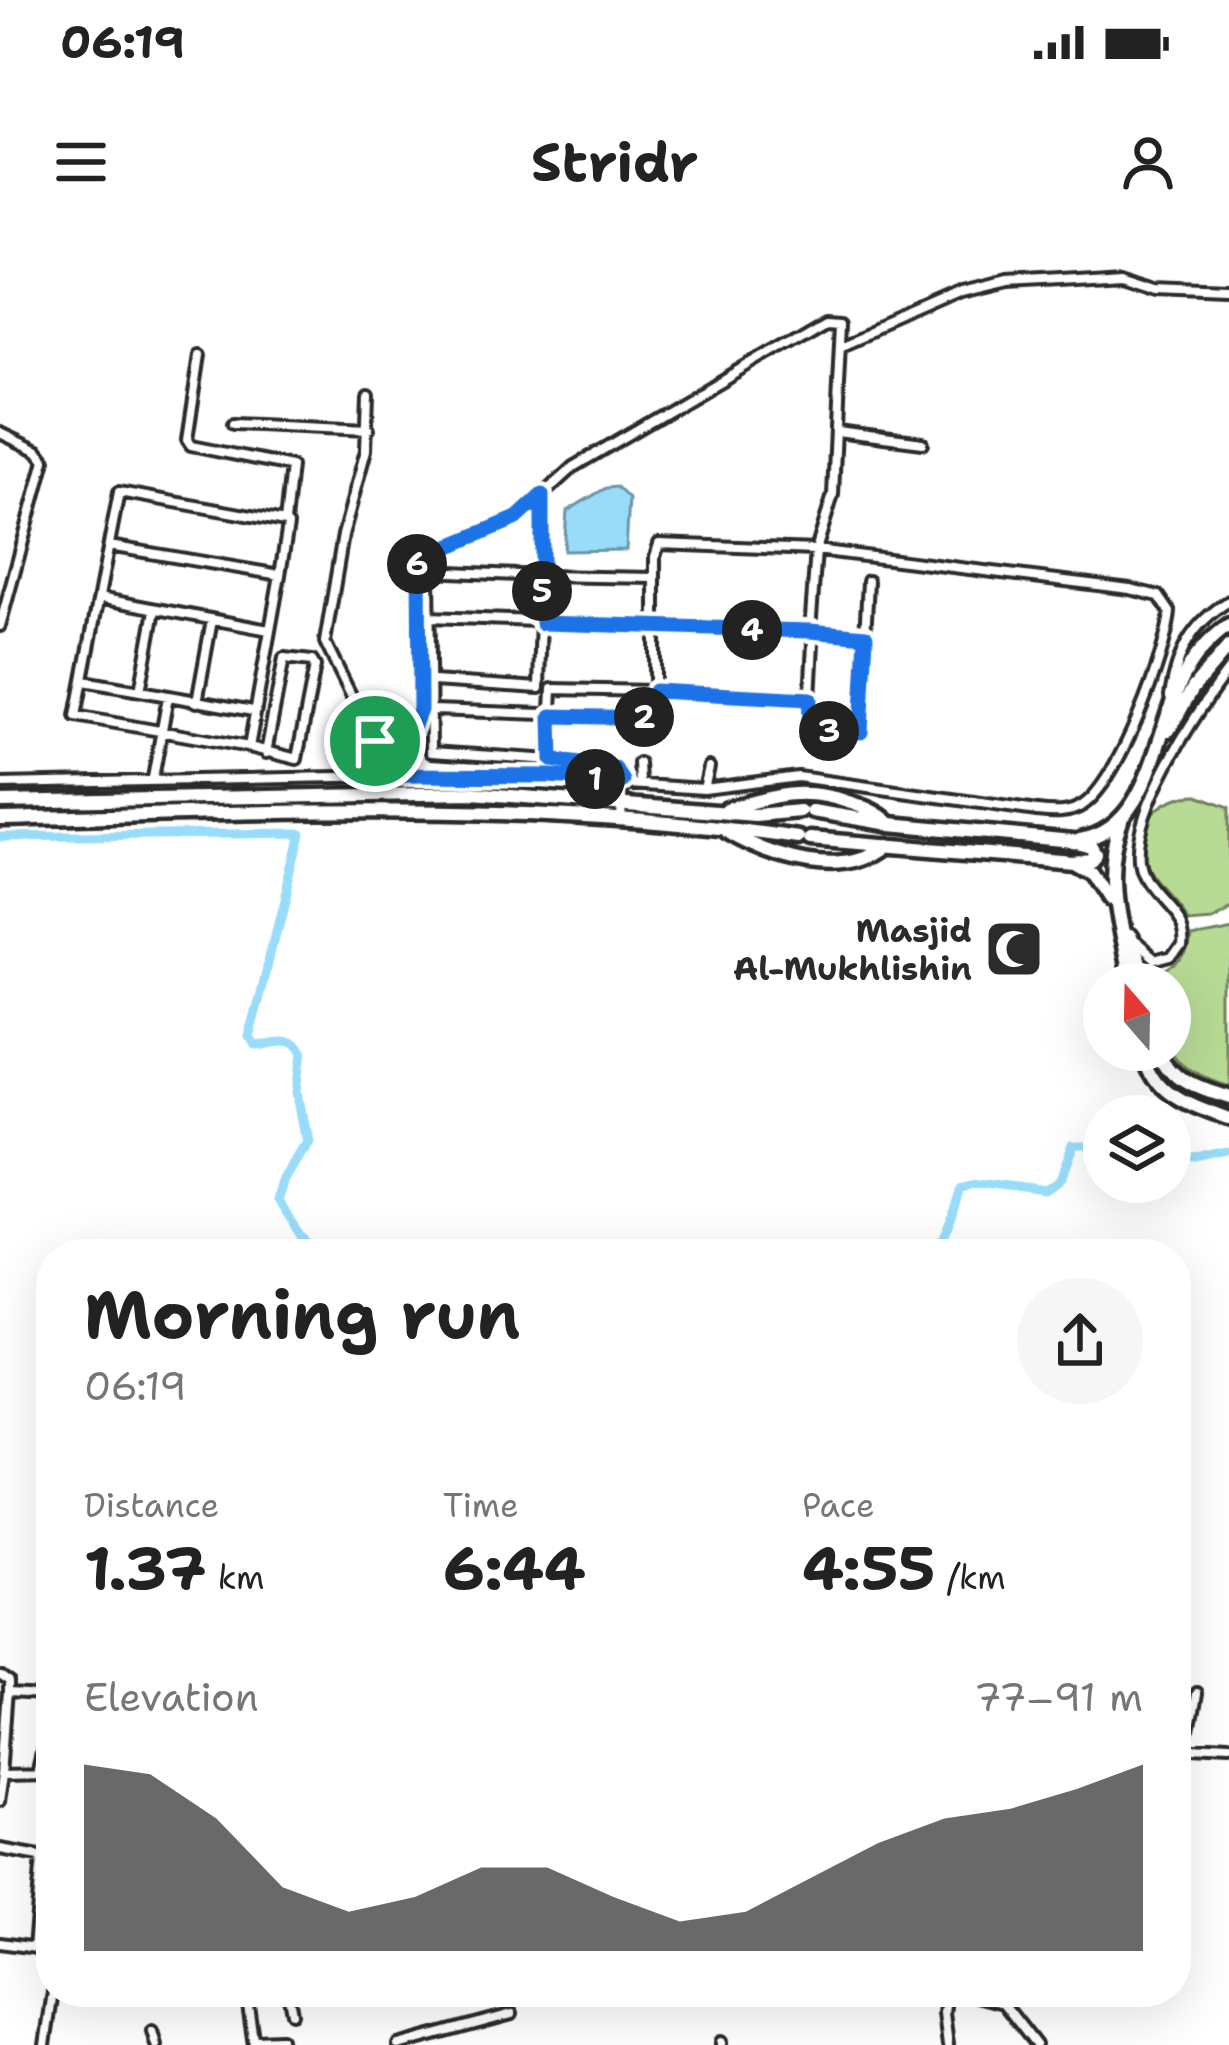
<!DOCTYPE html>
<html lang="en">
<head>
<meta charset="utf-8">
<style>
	:root { --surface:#fff; --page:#f6f6f6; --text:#222; --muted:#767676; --accent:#2b2b2b }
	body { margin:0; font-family:"Shantell Sans",sans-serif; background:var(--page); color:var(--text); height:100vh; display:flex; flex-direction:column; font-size:45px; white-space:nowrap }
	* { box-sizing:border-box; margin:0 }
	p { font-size:39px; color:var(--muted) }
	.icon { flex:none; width:66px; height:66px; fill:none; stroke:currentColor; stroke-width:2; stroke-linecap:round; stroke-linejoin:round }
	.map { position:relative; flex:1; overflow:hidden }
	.details { position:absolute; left:36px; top:999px; width:1155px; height:768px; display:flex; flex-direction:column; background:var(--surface); border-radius:48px; box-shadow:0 12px 48px #0002 }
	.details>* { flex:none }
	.needle { width:78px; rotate:340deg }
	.controls { position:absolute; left:1083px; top:723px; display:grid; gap:24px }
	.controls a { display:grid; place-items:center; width:108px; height:108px; border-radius:50%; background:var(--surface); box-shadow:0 12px 48px #0002; font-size:60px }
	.pin { position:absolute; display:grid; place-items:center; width:102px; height:102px; color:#fff; margin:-51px; border:6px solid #fff; border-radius:50%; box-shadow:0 3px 12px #0007 }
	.km { position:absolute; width:60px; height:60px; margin:-30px; border-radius:50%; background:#222; color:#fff; font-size:33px; line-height:60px; text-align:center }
	.round { display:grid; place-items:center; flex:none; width:126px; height:126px; border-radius:63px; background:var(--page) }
	.summary { display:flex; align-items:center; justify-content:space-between; height:204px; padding:0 48px }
	h1 { font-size:66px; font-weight:700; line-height:90px }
	.stats { display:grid; grid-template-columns:repeat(3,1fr); gap:18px; height:204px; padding:12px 48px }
	.stats div { display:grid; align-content:center }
	.stats b { font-size:60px; font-weight:700 }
	.stats small { font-size:33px; font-weight:400 }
	.stats p { font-size:33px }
	.chart { height:336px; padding:24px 48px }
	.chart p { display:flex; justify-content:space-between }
	.chart svg { width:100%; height:216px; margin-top:12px; fill:var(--accent); opacity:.7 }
	.status { display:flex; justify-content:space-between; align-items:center; height:84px; padding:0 60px; background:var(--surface); direction:ltr }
	.status svg { height:33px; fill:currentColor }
	header { display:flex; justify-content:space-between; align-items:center; height:156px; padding:0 48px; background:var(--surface); font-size:54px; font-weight:700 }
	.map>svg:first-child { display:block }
	.green { fill:#b7da94; stroke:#718260; stroke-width:3 }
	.water { fill:#98dcfa; stroke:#6c95a7; stroke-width:3 }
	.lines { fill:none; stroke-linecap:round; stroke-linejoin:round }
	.canal { stroke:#98dcfa; stroke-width:9 }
	.street-casing { stroke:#2b2b2b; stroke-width:16 }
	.secondary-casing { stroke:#2b2b2b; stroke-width:21 }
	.street { stroke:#fff; stroke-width:8 }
	.secondary { stroke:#fff; stroke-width:12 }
	.route-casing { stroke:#fff; stroke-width:24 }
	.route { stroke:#1a73e8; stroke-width:15 }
	.labels { text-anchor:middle; stroke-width:12; stroke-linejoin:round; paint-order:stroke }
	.poi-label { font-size:33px; font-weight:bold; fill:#2b2b2b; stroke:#fff; text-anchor:end }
</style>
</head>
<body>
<div class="status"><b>06:19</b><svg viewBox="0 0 49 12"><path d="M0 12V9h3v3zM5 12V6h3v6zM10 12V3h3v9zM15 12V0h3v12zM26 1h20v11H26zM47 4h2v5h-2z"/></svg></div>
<header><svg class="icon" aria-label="menu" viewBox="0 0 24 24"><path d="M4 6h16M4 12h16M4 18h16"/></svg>Stridr<svg class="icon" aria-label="person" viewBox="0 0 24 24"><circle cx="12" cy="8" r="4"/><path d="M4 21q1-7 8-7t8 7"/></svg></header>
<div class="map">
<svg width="1229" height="1805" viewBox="0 0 1229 1805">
	<rect width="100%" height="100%" fill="#fff"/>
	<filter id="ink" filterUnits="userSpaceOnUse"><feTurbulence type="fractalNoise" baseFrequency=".00833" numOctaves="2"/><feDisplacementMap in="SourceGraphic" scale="24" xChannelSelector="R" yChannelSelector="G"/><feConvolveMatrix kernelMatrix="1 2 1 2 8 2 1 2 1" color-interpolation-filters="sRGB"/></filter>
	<g filter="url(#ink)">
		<path class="green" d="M1198,555L1229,567V663L1208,674L1183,676C1174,657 1156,647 1147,628C1128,588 1158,555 1198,555Z
			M1229,683V846C1165,827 1170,804 1170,744H1158L1156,737C1179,728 1186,715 1188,691Z"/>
		<path class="water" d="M617,247L629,259L626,310L564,311L567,271L606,248Z"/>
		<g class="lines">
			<path class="canal" d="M0,597L301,593L251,797L256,805C275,803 294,793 303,815L298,852L307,902L285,939L278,960L301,994L325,1014
				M1170,918L1196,924L1229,917
				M934,1014L962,945L976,942L1046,952L1058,943L1071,908H1104"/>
			<g class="street-casing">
				<path id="street" d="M842,105L961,53L1007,42L1123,35L1157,46L1229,49
					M200,115L187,200L191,206L291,226L285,282
					M368,153L366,210L343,295L325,402L390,535
					M233,183L369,189
					M837,192L923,203
					M0,193L38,211L45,220L0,386
					M542,255V336L655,338
					M109,306L280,335L249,507L76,476L119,252L285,282L288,285L280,335
					M99,358L269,390
					M84,441L253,471
					M433,441L539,448
					M539,448L542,336L429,331L431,512L552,520L615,529L622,539
					M140,451L155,370
					M1170,456C1177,413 1191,384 1229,361
					M810,459L813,403L810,391L866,396
					M197,462L212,380
					M433,470L651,478L655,474V451L810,459L809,489L860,493L868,341
					M375,501C386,498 402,496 412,488C432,471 418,362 416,334L419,318L517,278L573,227L828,78L841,79L833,255L816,310L810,391L429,377
					M249,507L297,519L315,426L312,421L284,418L266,513
					M639,523L640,542
					M153,538L168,457
					M0,544L481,534L704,549L798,537L1037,571C1053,573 1069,574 1083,565C1119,541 1166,415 1170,372L1159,356L1130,349L816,310L659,304L655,317V451L552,449L548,536
					M704,549L709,527
					M621,579L623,541
					M1131,706L1151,723L1169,718L1179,704C1183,668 1153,661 1141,632C1121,584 1199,468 1229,429
					M0,1433L10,1440V1453L51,1455
					M1176,1513L1229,1516
					M1186,1516L1197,1452
					M41,1530L51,1488
					M4,1531L10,1453
					M0,1561L4,1531L51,1530
					M0,1609L51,1618
					M0,1703L51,1710
					M34,1708L42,1617
					M246,1752L254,1805
					M288,1752L292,1773
					M947,1752L944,1773L948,1805
					M962,1752L1003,1763L1036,1805
					M152,1791L156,1805
					M254,1800L281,1799
					M721,1802V1805
					M45,1805L53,1752
					M398,1805L512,1774"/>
			</g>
			<g class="secondary-casing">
				<path id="secondary" d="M1169,490L1193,448L1229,406
					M0,562L472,553L755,575L800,571
					M727,569C772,556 802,546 848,562C863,567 877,571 889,583
					M0,579C266,572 533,559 798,598
					M1121,581C1100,634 1117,689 1128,744
					M726,591C770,617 843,642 888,605
					M810,599L1072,621L1090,619L1095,613L1091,606L1073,601L890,584L812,571
					M1080,600C1153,588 1155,486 1185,434C1195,415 1211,398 1229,385
					M1073,622L1089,631L1107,659
					M1124,699L1143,744
					M1144,810C1155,855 1190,864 1229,879
					M1162,810C1174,841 1199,848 1229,857"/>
			</g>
			<use href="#street" class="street"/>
			<use href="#secondary" class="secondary"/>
		</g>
	</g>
	<g class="lines" filter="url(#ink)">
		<g class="route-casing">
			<path id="route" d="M542,255V383L810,391L866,396L861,492L809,489L810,459L655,451V473L652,478L551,476L552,520L615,529L623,541L548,536L390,535L375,501L413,488L420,470L419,319L517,278Z"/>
		</g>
		<use href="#route" class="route"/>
	</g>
	<defs>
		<g id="mosque-square" transform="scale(3)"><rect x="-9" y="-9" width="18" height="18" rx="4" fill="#2b2b2b" stroke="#fff"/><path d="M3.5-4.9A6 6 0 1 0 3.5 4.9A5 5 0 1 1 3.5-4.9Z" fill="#fff"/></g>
	</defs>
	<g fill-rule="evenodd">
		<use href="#mosque-square" x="1014" y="709"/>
	</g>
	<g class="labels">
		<g class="poi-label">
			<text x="972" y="702">Masjid<tspan x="972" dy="38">Al-Mukhlishin</tspan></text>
		</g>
	</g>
</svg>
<div class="controls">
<a><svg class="needle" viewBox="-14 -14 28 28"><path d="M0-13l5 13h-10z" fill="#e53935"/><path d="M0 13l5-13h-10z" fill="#767676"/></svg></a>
<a><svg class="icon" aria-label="layers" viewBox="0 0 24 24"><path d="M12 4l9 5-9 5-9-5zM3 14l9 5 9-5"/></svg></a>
</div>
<div class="pin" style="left:375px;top:501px;background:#1e9e55"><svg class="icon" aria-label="arrive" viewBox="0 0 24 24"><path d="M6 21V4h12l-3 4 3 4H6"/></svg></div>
<b class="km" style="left:595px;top:539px">1</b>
<b class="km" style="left:644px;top:477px">2</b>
<b class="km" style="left:829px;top:491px">3</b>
<b class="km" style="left:752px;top:390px">4</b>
<b class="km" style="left:542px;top:351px">5</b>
<b class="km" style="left:417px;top:324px">6</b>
<section class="details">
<div class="summary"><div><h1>Morning run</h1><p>06:19</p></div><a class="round"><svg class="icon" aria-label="share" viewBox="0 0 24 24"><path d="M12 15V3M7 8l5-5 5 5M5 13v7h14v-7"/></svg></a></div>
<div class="stats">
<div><p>Distance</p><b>1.37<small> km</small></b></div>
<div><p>Time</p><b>6:44</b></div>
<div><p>Pace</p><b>4:55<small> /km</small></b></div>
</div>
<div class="chart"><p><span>Elevation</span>77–91 m</p>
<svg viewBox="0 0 160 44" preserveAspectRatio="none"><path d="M0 44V6L10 8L20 17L30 31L40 36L50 33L60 27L70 27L80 33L90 38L100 36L110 29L120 22L130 17L140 15L150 11L160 6V44z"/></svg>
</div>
</section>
</div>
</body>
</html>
